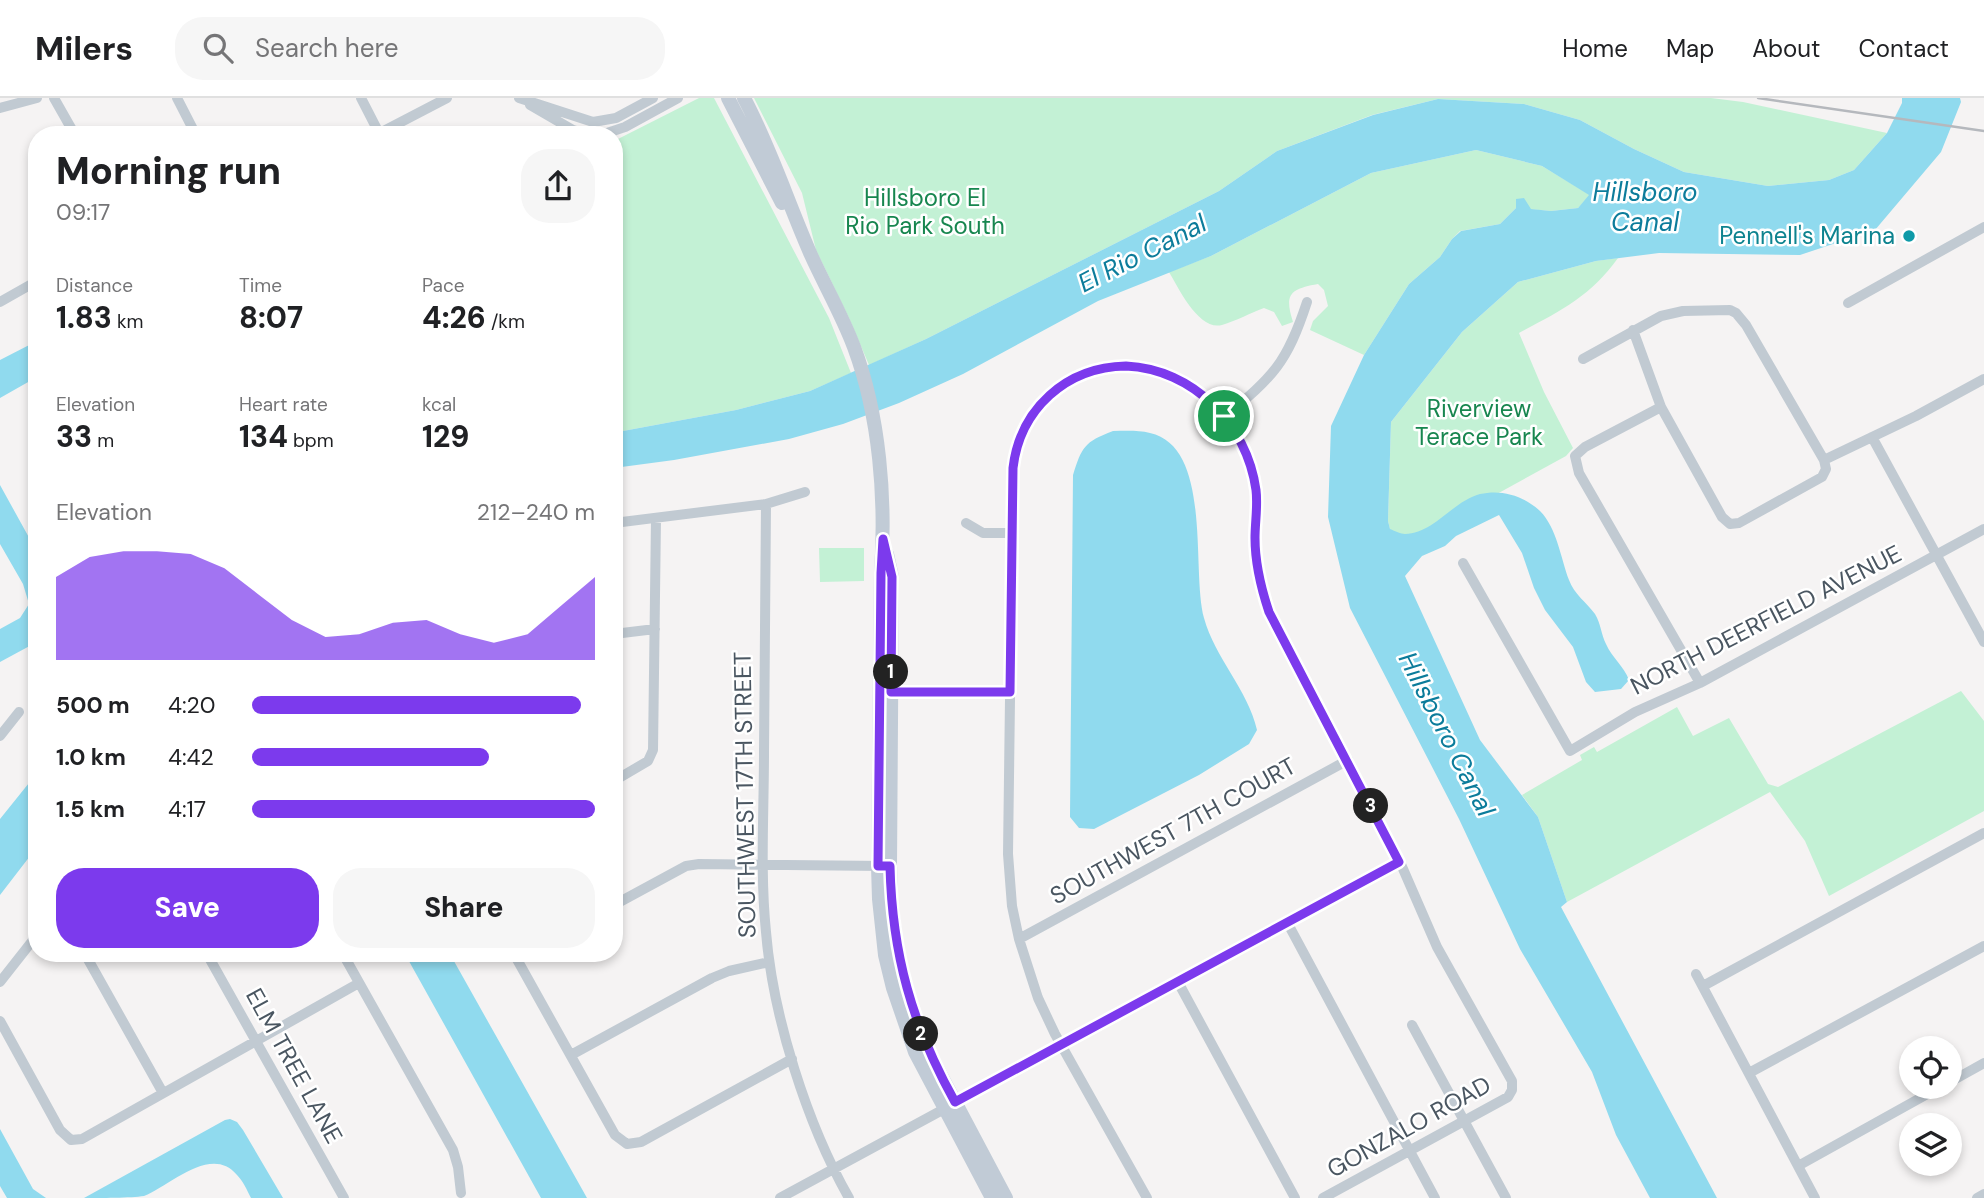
<!DOCTYPE html>
<html lang="en">
<head>
<meta charset="utf-8">
<style>
	:root { --surface:#fff; --page:#f6f6f6; --text:#202124; --muted:#757577; --line:#e0e0e0; --accent:#7c3aed }
	body { margin:0; font-family:"DM Sans",sans-serif; background:var(--page); color:var(--text); height:100vh; display:flex; flex-direction:column; font-size:26px; white-space:nowrap }
	* { box-sizing:border-box; margin:0 }
	p { font-size:23px; color:var(--muted) }
	.icon { flex:none; width:38px; height:38px; fill:none; stroke:currentColor; stroke-width:2; stroke-linecap:round; stroke-linejoin:round }
	.map { position:relative; flex:1; overflow:hidden }
	.side { position:absolute; left:28px; top:28px; width:595px; height:836px; display:flex; flex-direction:column; background:var(--surface); border-radius:28px; box-shadow:0 4px 10px #0003 }
	.side>* { flex:none }
	.controls { position:absolute; left:1899px; top:938px; display:grid; gap:14px }
	.controls a { display:grid; place-items:center; width:63px; height:63px; border-radius:50%; background:var(--surface); box-shadow:0 4px 10px #0003; font-size:35px }
	.pin { position:absolute; display:grid; place-items:center; width:60px; height:60px; color:#fff; margin:-30px; border:4px solid #fff; border-radius:50%; box-shadow:0 2px 7px #0007 }
	.km { position:absolute; width:35px; height:35px; margin:-18px; border-radius:50%; background:#222; color:#fff; font-size:19px; line-height:35px; text-align:center }
	.round { display:grid; place-items:center; flex:none; width:74px; height:74px; border-radius:28px; background:var(--page) }
	.overview { display:flex; align-items:center; justify-content:space-between; height:119px; padding:0 28px }
	h1 { font-size:38px; font-weight:800; line-height:52px }
	.metrics { display:grid; grid-template-columns:repeat(3,1fr); gap:10px; height:119px; padding:7px 28px }
	.metrics div { display:grid; align-content:center }
	.metrics b { font-size:30px; font-weight:800 }
	.metrics small { font-size:19px; font-weight:400 }
	.metrics p { font-size:19px }
	.chart { height:196px; padding:14px 28px }
	.chart p { display:flex; justify-content:space-between }
	.chart svg { width:100%; height:126px; margin-top:7px; fill:var(--accent); opacity:.7 }
	.button { display:flex; gap:14px; margin-top:auto; padding:14px 28px }
	.button a { flex:1; height:80px; border-radius:28px; background:var(--accent); color:#fff; font-size:28px; font-weight:800; line-height:80px; text-align:center }
	.button a+a { background:var(--page); color:var(--text) }
	ul { padding:0 28px; list-style:none; font-size:23px }
	li { display:grid; grid-template-columns:112px 84px 1fr; align-items:center; height:52px }
	li i { height:18px; border-radius:9px; background:var(--accent) }
	header { display:flex; align-items:center; gap:42px; box-sizing:border-box; height:98px; padding:0 35px; background:var(--surface); border-bottom:2px solid var(--line) }
	header strong { font-size:33px }
	nav { display:flex; gap:38px; margin-inline-start:auto; font-size:24px }
	.search { width:490px; height:63px; background:var(--page); display:flex; align-items:center; gap:18px; box-sizing:border-box; padding:0 24px; border-radius:28px; color:var(--muted); font-size:26px }
	.map>svg:first-child { display:block }
	.green { fill:#c3f1d5 }
	.water { fill:#90daee }
	.lines { fill:none; stroke-linecap:round; stroke-linejoin:round }
	.street { stroke:#c1cad2; stroke-width:10 }
	.secondary { stroke:#c1cbd6; stroke-width:14 }
	.rail { stroke:#b5b8bd; stroke-width:2.5 }
	.route-casing { stroke:#fff; stroke-width:14 }
	.route { stroke:#7c3aed; stroke-width:9 }
	.culture-dot { fill:#0f9aa8; stroke:#fff; stroke-width:2.5 }
	.labels { text-anchor:middle; stroke-width:5; stroke-linejoin:round; paint-order:stroke }
	.park-label { font-size:24px; fill:#17864f; stroke:#fff }
	.culture-label { font-size:24px; fill:#0d838f; stroke:#fff; text-anchor:end }
	.street-label { font-size:24px; fill:#4a5661; stroke:#fff }
	.water-label { font-size:26px; font-style:italic; fill:#0c7c9b; stroke:#fff }
</style>
</head>
<body>
<header>
<strong>Milers</strong>
<div class="search"><svg class="icon" aria-label="search" viewBox="0 0 24 24"><circle cx="10" cy="10" r="6"/><path d="M15 15l6 6"/></svg>Search here</div>
<nav><a>Home</a><a>Map</a><a>About</a><a>Contact</a></nav>
</header>
<div class="map">
<svg width="1984" height="1100" viewBox="0 0 1984 1100">
	<rect width="100%" height="100%" fill="#f5f3f3"/>
	<path class="green" d="M699,0H714L829,220L851,275L810,293L736,312L623,333L614,332V43Z
		M754,0H1711L1743,4L1887,35L1854,72L1829,82L1768,88L1684,74L1634,51L1580,22L1524,6L1438,1L1372,17L1277,53L1219,93L926,241L869,267L849,220L816,152L802,95Z
		M1476,52L1542,68L1590,97L1578,110L1551,113L1516,110L1500,126L1460,133L1452,141L1440,159L1409,186L1364,257L1310,232L1313,223L1328,208L1324,192L1318,186C1290,191 1284,196 1293,224L1282,228L1274,214L1264,210C1250,215 1236,223 1222,227C1199,233 1179,191 1169,174L1211,158L1371,75Z
		M1618,160C1590,199 1560,213 1519,235L1544,294L1573,350L1566,358L1395,452L1388,423L1391,324L1462,234L1518,184L1596,163Z
		M819,450H864V483L820,484Z
		M1961,593L1984,623V713L1829,798L1805,743L1770,694L1567,804L1538,719L1522,697L1582,662L1580,657L1594,649L1597,654L1677,609L1693,638L1729,620L1768,686L1778,689Z"/>
	<path class="water" d="M1902,0H1960L1961,4L1941,54L1875,132L1800,157L1659,155L1596,163L1518,184L1462,234L1391,324L1388,423L1390,431C1395,433 1401,436 1405,436C1433,436 1453,403 1480,396C1502,391 1524,398 1540,413C1557,430 1561,461 1569,482C1574,496 1587,505 1595,516C1601,526 1601,536 1606,546C1612,560 1624,568 1629,582L1621,591L1595,594L1586,584L1573,549L1545,512L1534,490L1522,455L1499,417L1456,438L1445,448L1422,458L1405,478L1480,642L1538,719L1567,804L1561,809L1717,1100H1650L1616,1037L1592,974L1520,851L1459,721L1350,510L1328,419L1331,328L1364,257L1409,186L1440,159L1452,141L1461,133L1500,126L1516,110V101L1524,100L1531,111L1551,113L1578,110L1589,97L1542,68L1476,52L1371,75L1211,158L1098,203L963,276L899,305L843,326L789,341L674,362L614,370V332L623,333L736,312L810,293L926,241L1219,93L1277,53L1373,17L1438,1L1524,6L1580,22L1634,51L1684,74L1768,88L1829,82L1854,72L1887,35L1902,5Z
		M37,243V279L0,300V262Z
		M1113,333C1125,333 1138,332 1150,335C1213,349 1191,473 1204,520C1215,560 1248,592 1257,632L1249,646L1199,677L1094,731L1079,730L1070,719L1073,377C1082,349 1084,344 1113,333Z
		M0,387L37,454V544L0,564V531L20,520L29,506L23,486L0,446Z
		M37,675V749L0,797V721Z
		M405,856H450L587,1100H541Z
		M230,1021L237,1024L243,1032L283,1100H251C247,1092 243,1083 237,1077C211,1046 170,1088 144,1098C131,1100 100,1100 84,1100L225,1022Z
		M0,1031L33,1091L46,1100H7L0,1088Z"/>
	<g class="lines">
		<path class="street" d="M54,0L75,37
			M177,0L196,37
			M361,0L380,37
			M519,0L593,24L616,20L653,0
			M530,7L573,32L590,37
			M0,10L37,0
			M376,37L447,0
			M601,37L625,29L678,0
			M0,204L37,183
			M1848,205L1984,129
			M1633,232L1661,309L1722,419L1730,426L1739,425L1822,379L1826,371L1824,362L1916,318L1984,281
			M1583,261L1661,218L1683,213L1730,212L1736,215L1746,227L1824,362
			M1661,309L1585,349L1575,358L1579,375L1700,585
			M1224,319C1274,278 1287,265 1307,204
			M1872,339L1984,544
			M766,406C766,489 765,572 764,654C764,714 760,775 766,834C773,919 807,1026 849,1100
			M614,425L766,406L805,394
			M966,425L983,435H1012
			M1463,465L1570,653L1635,614L1700,585L1984,431
			M614,536L655,531
			M888,594H1010
			M0,638L19,614
			M614,683L648,663L653,652L656,420
			M614,807L686,768L699,766L884,768
			M1287,824L1435,1100
			M1019,841L1348,662
			M85,856L163,995
			M207,856L344,1100
			M343,856L453,1052L458,1069L461,1095
			M514,856L615,1037L627,1046L641,1044L792,961
			M1696,876L1815,1100
			M0,884L37,837
			M1178,884L1295,1100
			M1703,888L1984,735
			M0,923L60,1032L71,1042L82,1041L359,885
			M1412,927L1506,1100
			M571,957L712,880L729,873L769,864
			M1749,975L1984,848
			M1950,984L1984,965
			M1798,1068L1940,989
			M780,1100L1400,764
			M1147,1100L1055,936L1038,900L1019,841L1012,808L1008,756L1013,370C1018,328 1042,293 1082,276C1110,264 1142,265 1170,278C1217,298 1250,342 1256,393C1258,409 1255,425 1255,441C1256,466 1261,490 1269,514L1400,764L1437,849L1512,983V992L1508,999L1323,1100
			M1977,1100L1984,1096"/>
		<path class="secondary" d="M728,0L782,105
			M744,0C771,51 788,105 811,157C825,188 842,217 854,249C880,319 886,401 881,475L878,768L879,801L885,857L893,890L915,954L992,1100
			M887,456L892,479L890,768L891,800L897,855L914,919L926,949L1006,1100"/>
		<path class="rail" d="M1758,0L1984,33"/>
	</g>
	<g class="lines">
		<g class="route-casing">
			<path id="route" d="M1126,268C1193,271 1247,326 1256,392C1258,408 1255,424 1255,440C1255,466 1261,490 1269,514L1399,764L955,1004C912,927 892,856 890,768H878L881,475L883,441L892,479L891,594H1010L1013,370C1020,311 1066,269 1126,268Z"/>
		</g>
		<use href="#route" class="route"/>
	</g>
	<circle class="culture-dot" cx="1909" cy="138" r="7"/>
	<g class="labels">
		<g class="park-label">
			<text x="925" y="108">Hillsboro El<tspan x="925" dy="28">Rio Park South</tspan></text>
			<text x="1479" y="319">Riverview<tspan x="1479" dy="28">Terace Park</tspan></text>
		</g>
		<g class="culture-label">
			<text x="1895" y="146">Pennell's Marina</text>
		</g>
		<g class="street-label">
			<text transform="translate(1766 522) rotate(-27)" y="8">NORTH DEERFIELD AVENUE</text>
			<text transform="translate(745 697) rotate(-91)" y="8">SOUTHWEST 17TH STREET</text>
			<text transform="translate(1173 733) rotate(-29)" y="8">SOUTHWEST 7TH COURT</text>
			<text transform="translate(294 968) rotate(61)" y="8">ELM TREE LANE</text>
			<text transform="translate(1409 1029) rotate(-29)" y="8">GONZALO ROAD</text>
		</g>
		<g class="water-label">
			<text x="1645" y="103">Hillsboro<tspan x="1645" dy="30">Canal</tspan></text>
			<text transform="translate(1142 155) rotate(-27)" y="9">El Rio Canal</text>
			<text transform="translate(1447 636) rotate(63)" y="9">Hillsboro Canal</text>
		</g>
	</g>
</svg>
<div class="controls">
<a><svg class="icon" aria-label="locate" viewBox="0 0 24 24"><circle cx="12" cy="12" r="6"/><path d="M12 2v4M12 18v4M2 12h4M18 12h4"/></svg></a>
<a><svg class="icon" aria-label="layers" viewBox="0 0 24 24"><path d="M12 4l9 5-9 5-9-5zM3 14l9 5 9-5"/></svg></a>
</div>
<div class="pin" style="left:1224px;top:318px;background:#1e9e55"><svg class="icon" aria-label="arrive" viewBox="0 0 24 24"><path d="M6 21V4h12l-3 4 3 4H6"/></svg></div>
<b class="km" style="left:891px;top:574px">1</b>
<b class="km" style="left:921px;top:936px">2</b>
<b class="km" style="left:1371px;top:708px">3</b>
<section class="side">
<div class="overview"><div><h1>Morning run</h1><p>09:17</p></div><a class="round"><svg class="icon" aria-label="share" viewBox="0 0 24 24"><path d="M12 15V3M7 8l5-5 5 5M5 13v7h14v-7"/></svg></a></div>
<div class="metrics">
<div><p>Distance</p><b>1.83<small> km</small></b></div>
<div><p>Time</p><b>8:07</b></div>
<div><p>Pace</p><b>4:26<small> /km</small></b></div>
</div>
<div class="metrics">
<div><p>Elevation</p><b>33<small> m</small></b></div>
<div><p>Heart rate</p><b>134<small> bpm</small></b></div>
<div><p>kcal</p><b>129</b></div>
</div>
<div class="chart"><p><span>Elevation</span>212–240 m</p>
<svg viewBox="0 0 160 44" preserveAspectRatio="none"><path d="M0 44V15L10 8L20 6L30 6L40 7L50 12L60 21L70 30L80 36L90 35L100 31L110 30L120 35L130 38L140 35L150 25L160 15V44z"/></svg>
</div>
<ul>
<li><b>500 m</b>4:20<i style="width:96%"></i></li>
<li><b>1.0 km</b>4:42<i style="width:69%"></i></li>
<li><b>1.5 km</b>4:17<i style="width:100%"></i></li>
</ul>
<div class="button"><a>Save</a><a>Share</a></div>
</section>
</div>
</body>
</html>
